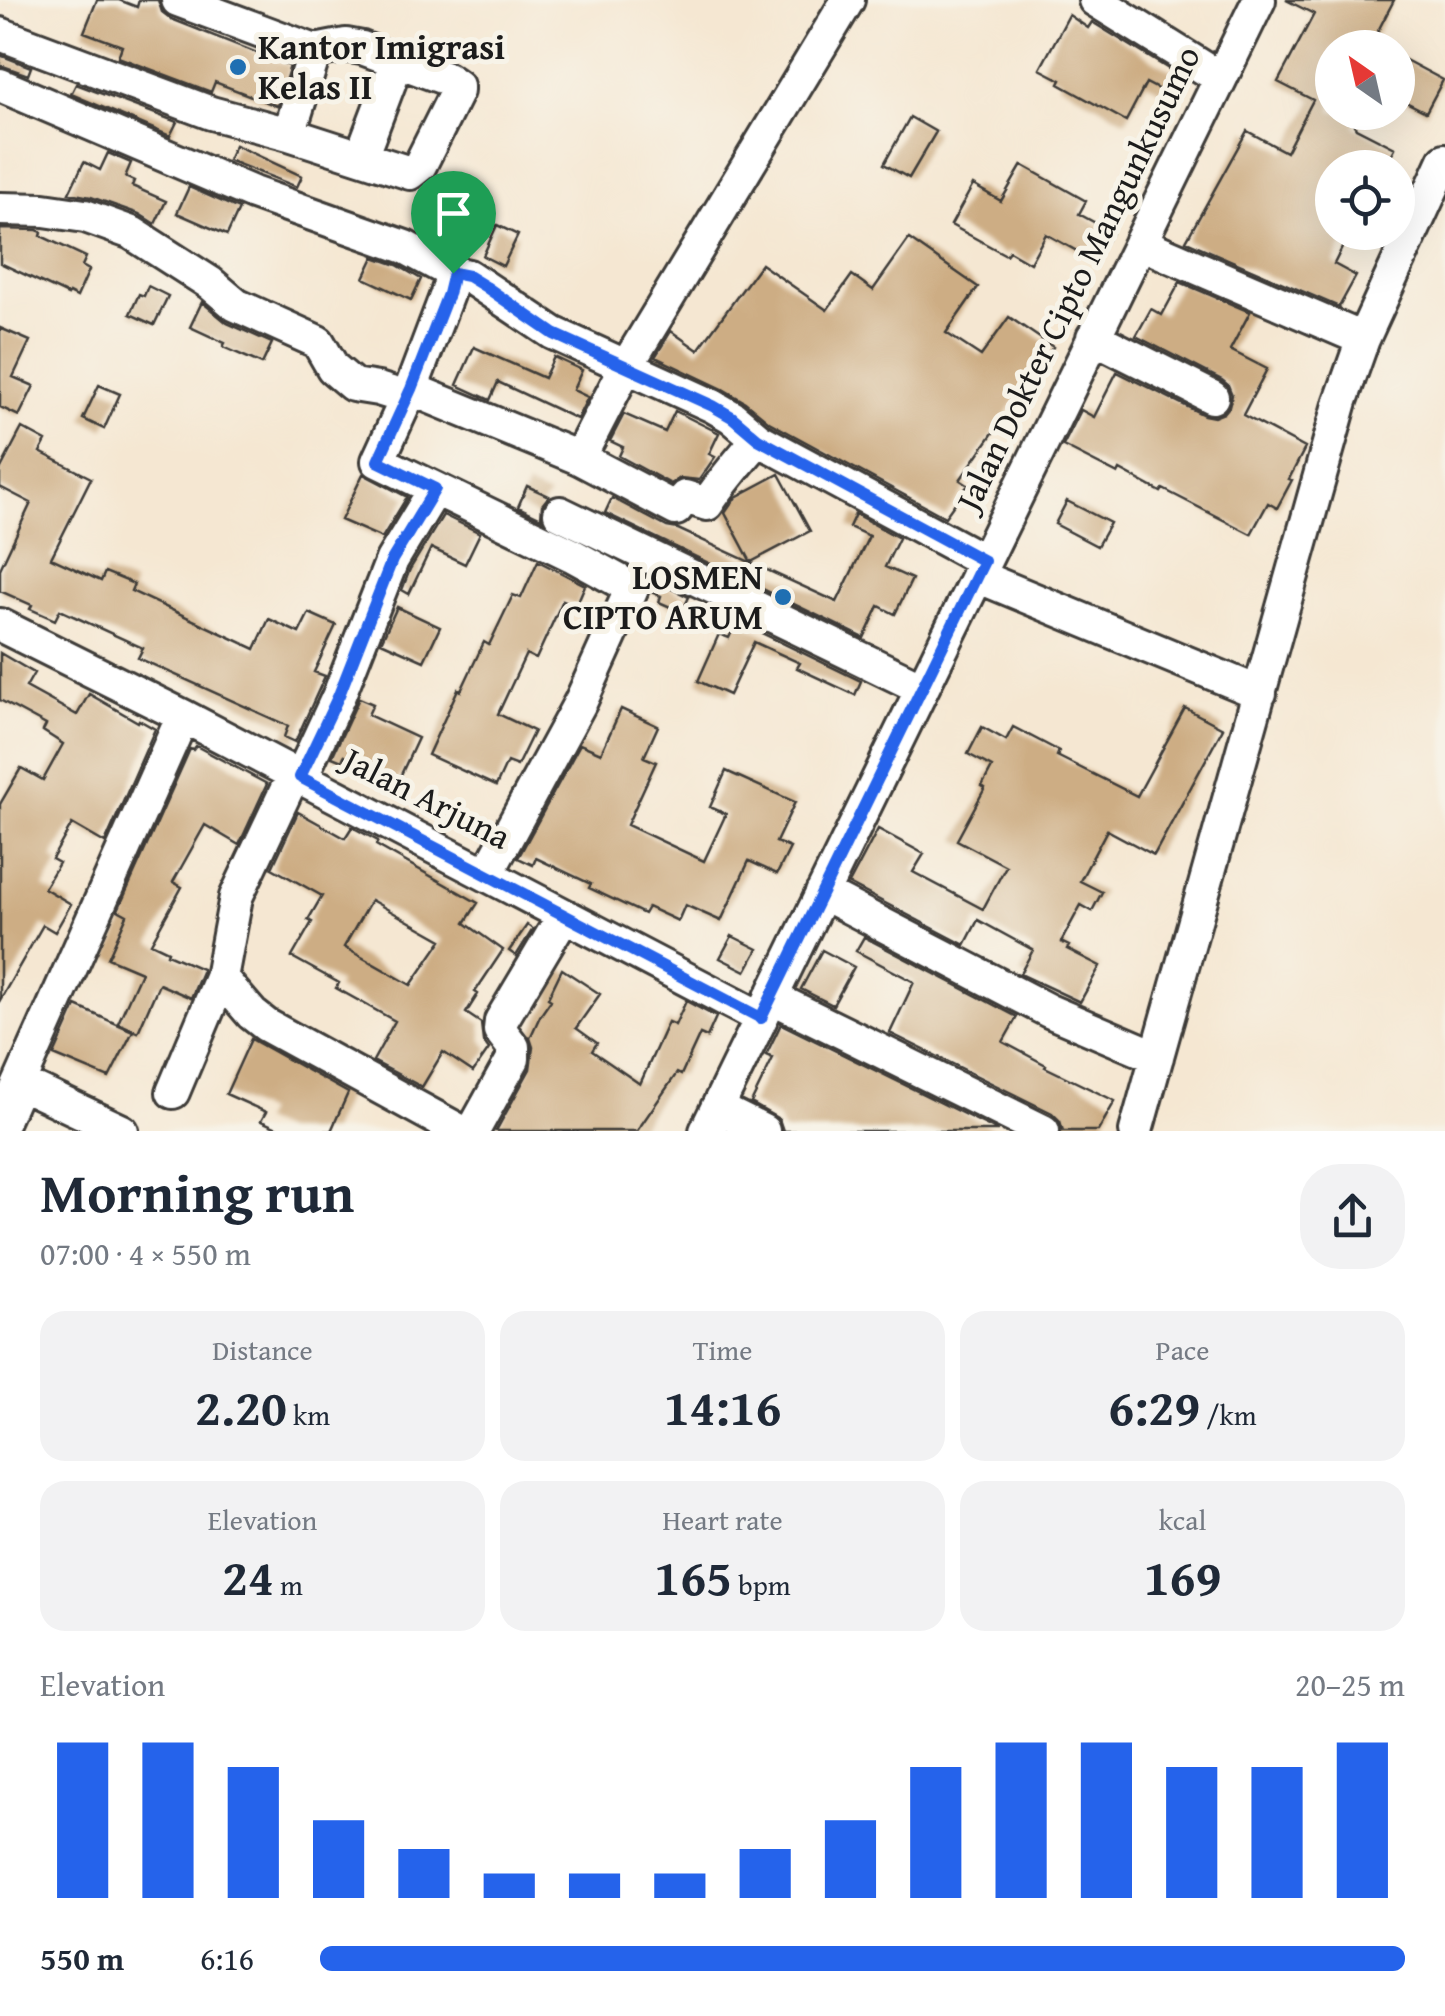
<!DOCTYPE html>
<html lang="en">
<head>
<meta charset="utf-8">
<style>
	:root { --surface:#fff; --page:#f2f2f3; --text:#1f2937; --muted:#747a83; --accent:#2563eb }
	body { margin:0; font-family:"Gentium Book Plus",serif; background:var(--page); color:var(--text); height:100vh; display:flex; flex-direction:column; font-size:38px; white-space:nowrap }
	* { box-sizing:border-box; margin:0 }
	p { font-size:32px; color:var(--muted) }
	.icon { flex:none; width:55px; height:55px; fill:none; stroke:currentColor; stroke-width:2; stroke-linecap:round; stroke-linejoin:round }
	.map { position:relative; height:1131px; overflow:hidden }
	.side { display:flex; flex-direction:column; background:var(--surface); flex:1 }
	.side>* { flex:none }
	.needle { width:65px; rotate:326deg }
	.fabs { position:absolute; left:1315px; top:30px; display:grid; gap:20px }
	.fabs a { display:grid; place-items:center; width:100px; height:100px; border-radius:50%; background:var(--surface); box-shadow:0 10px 40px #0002; font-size:50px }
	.pin { position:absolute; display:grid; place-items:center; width:85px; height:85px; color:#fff; margin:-102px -42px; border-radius:50% 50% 50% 0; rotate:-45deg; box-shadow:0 0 10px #0007 }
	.pin .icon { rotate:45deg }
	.round { display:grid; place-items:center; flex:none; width:105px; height:105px; border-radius:40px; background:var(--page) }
	.headline { display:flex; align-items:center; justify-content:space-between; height:170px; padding:0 40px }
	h1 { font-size:55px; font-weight:600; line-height:75px }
	.stats { display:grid; grid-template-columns:repeat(3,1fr); gap:15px; height:170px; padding:10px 40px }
	.stats div { display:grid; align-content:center; border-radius:25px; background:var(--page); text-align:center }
	.stats b { font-size:50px; font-weight:600 }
	.stats small { font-size:28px; font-weight:400 }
	.stats p { font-size:28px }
	.chart { height:280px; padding:20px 40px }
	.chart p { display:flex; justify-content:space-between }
	.chart svg { width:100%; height:180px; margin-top:10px; stroke:var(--accent); stroke-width:6 }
	ul { padding:0 40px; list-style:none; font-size:32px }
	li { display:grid; grid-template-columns:160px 120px 1fr; align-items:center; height:75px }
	li i { height:25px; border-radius:12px; background:var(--accent) }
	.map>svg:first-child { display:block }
	.building { fill:#cdad84; fill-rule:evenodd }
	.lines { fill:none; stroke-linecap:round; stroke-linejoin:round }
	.minor-casing { stroke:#3d3a37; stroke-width:38 }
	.minor { stroke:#fff; stroke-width:32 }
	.route-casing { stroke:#fff; stroke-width:20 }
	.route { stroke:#2563eb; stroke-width:12 }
	.poi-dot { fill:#1f6fb2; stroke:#f7f3e8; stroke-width:4 }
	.labels { text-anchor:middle; stroke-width:10; stroke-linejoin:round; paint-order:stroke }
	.poi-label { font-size:35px; font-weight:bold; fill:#1c1c1c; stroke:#f7f3e8; text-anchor:start }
	.street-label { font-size:35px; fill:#1c1c1c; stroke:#f7f3e8 }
</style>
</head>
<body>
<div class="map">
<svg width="1445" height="1131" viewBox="0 0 1445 1131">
	<rect width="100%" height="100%" fill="#f7f3e8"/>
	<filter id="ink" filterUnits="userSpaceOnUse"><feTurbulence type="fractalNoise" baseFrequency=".01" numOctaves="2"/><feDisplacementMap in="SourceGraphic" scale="20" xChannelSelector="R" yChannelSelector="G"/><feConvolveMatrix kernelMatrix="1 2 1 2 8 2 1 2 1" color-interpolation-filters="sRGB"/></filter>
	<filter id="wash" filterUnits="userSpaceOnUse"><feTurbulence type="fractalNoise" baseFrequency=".0048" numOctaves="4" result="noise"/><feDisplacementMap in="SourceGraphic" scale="40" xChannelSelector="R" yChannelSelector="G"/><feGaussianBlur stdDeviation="2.25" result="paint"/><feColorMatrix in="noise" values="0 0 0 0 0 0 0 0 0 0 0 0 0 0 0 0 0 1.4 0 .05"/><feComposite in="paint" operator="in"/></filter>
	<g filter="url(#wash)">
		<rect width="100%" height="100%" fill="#f5e7d2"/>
		<g id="blocks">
			<path class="building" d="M97,0H119L137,7L139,0H158L162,12L171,19L290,66L277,106L215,82L211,92L118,57L122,46L84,32Z
				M1286,0H1394L1369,48H1332V112H1361L1354,125L1356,128L1395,148L1385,168H1332V232H1350L1334,264L1356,276L1339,307L1186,241L1247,131L1286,152L1313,100L1278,82L1314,14Z
				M1069,15L1088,28L1092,22L1188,81L1186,84L1182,82L1173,97L1146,83L1126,121L1059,84L1061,80L1040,69Z
				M0,55L31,67L28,75L0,65Z
				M1398,56L1443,80L1426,112L1398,98Z
				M76,84L177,122L170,136L71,94Z
				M910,117L936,132L909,178L884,164Z
				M235,145L302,176L297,187L228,160Z
				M108,153L131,163L125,177L134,181L132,186L166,201L155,224L139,214L91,197L69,193L84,162L100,170Z
				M1022,165L1086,201L1079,214L1112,232L1095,261L1046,234L1030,263L1009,251L1006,255L951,225L973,185L1001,201Z
				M189,187L239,209L227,235L177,213Z
				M497,225L518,235L503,266L483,256Z
				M0,229L37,230L42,232L41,236L86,257L82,266L89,270L77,297L69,293L68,295L0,263Z
				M909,239L978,287L946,333L981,356L1009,317L1053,347L960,480L968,485L945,517L769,422L745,402L723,389L655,357L671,331L698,350L761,264L827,310L852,275L873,290Z
				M374,257L397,265L421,279L411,300L364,278Z
				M1180,282L1250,312L1230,350L1267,369L1243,415L1305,448L1289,479L1292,480L1277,508L1268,503L1251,534L1163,489L1161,492L1120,470L1118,474L1063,446L1081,410L1094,417L1117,372L1204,415L1214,417L1224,413L1229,407L1232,395L1228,385L1222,380L1136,336L1151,309L1162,315Z
				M148,286L168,296L154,325L130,314L139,294L144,296Z
				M202,302L227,323L272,343L262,364L223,347L225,343L190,327Z
				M0,328L30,341L13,377L34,386L19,416L0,407Z
				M474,347L544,378L554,357L582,370L573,390L588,397L577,419L498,382L490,400L457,385Z
				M99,385L120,394L104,429L83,419Z
				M675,411L719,433L709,454L715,457L699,480L680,478L671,484L619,456L623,447L610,441L624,414L665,432Z
				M22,428L46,441L40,452L91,478L51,558L101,581L105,572L134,584L131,591L255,649L269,619L299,633L309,613L336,625L314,672L325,676L295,742L284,737L288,726L138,658L143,648L60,610L55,620L30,609L32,605L0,591V569L31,503L0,487V470Z
				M363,474L407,497L382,538L341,520Z
				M779,474L810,531L751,562L725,513L736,497Z
				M527,486L549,496L542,505L541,518L518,507Z
				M612,498L667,527L678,529L837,602L869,536L849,527L855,514L899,538L885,567L912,579L895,614L879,606L864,638L605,513Z
				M1067,501L1110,523L1097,546L1055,524Z
				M443,515L480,533L465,564L431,548L409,594L402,590L410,569Z
				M538,561L585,585L576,606L563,600L536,659L526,654L498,714L534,731L517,766L507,762L496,786L428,755L458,689L461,691L484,642L489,645L513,595L521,598Z
				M649,578L689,597L682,612L659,602L661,596L651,592Z
				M397,607L440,627L424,661L381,642Z
				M737,621L861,681L855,695L797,668L800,663L754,642L729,695L698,681L719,634L729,638Z
				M0,653L34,673L26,687L77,715L89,694L138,722L139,720L155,729L105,843L72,824L52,859L59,863L44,888L71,904L55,932L43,925L0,1000V804L21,768L43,780L63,744L43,731L46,725L0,700Z
				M359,698L373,704L368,715L418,738L398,781L344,756L342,761L332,757Z
				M1185,708L1223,728L1154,855L1107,830L1080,881L1102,892L1092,911L1081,905L1061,942L1069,946L1067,949L1100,966L1080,1002L1020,974L1033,950L978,920L965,945L849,884L878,829L924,854L913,872L983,909L1006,866L957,840L985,788L982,786L992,767L968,754L982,727L1006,740L1013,727L1059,751L1057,756L1137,796Z
				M621,709L658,726L644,757L656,762L627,825L704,861L726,814L710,807L726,771L795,802L776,842L790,848L777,874L749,861L721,921L685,905L678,921L648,907L644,914L589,888L591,884L536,858L533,865L518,858L580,744L601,753Z
				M196,746L267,784L239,845L205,825L173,882L182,887L151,943L168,951L167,954L202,969V972L191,998L159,984L138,1032L118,1023L141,972L108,958L127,915L118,910L190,749L193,750Z
				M298,812L345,838L352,827L378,841L376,845L478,903L465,923L503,950L475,992L478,994L466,1013L481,1023L483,1041L489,1049L473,1072L443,1052L422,1087L373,1061L395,1021L336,988L339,983L292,957L312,922L308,920L322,896L272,868ZM371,900L442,940L411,985L344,947Z
				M527,925L533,929L516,956L509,951Z
				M732,936L758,949L746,971L720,958Z
				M864,937L1017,1017L1003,1042L1046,1065L1045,1067L1115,1101L1098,1131H1063L1060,1121L1052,1113L890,1033L914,982L856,951Z
				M822,950L854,967L833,1005L801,989Z
				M562,969L600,994L576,1028L597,1043L592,1051L640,1084L668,1022L675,1025L686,1001L716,1017L707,1037L700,1034L681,1075L677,1073L637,1131H496L530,1069L533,1047L530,1038L540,1016L551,1000L548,998Z
				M76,1006L133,1031L109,1078L54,1055Z
				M781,1024L998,1131H783L779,1119L751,1103L773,1058L766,1055Z
				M251,1039L348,1093L331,1131H284L261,1121L266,1112L226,1094Z"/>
		</g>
	</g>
	<g filter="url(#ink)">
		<use href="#blocks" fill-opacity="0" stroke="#3d3a37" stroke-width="2.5"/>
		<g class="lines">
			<g class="minor-casing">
				<path id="minor" d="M178,0L315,51L346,45L362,48L447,79L457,86V91L420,165L410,173L289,134
					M1095,0L1220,78
					M0,34L211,113L289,134L315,51
					M0,85L253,193L405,247L453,273L468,276L553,333L713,406L732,417L758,439
					M361,157L397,62
					M0,209L44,210L85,216L132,233L210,283L236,305L318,342L333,368L353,385L378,389L407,398
					M1140,243L1363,339
					M453,273L447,294L411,389L378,461L572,555L632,588L581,701L487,874
					M1093,337L1212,397
					M411,389L579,458L676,509L685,497L707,504C722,481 740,461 758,439L984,561
					M579,458L626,367L848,0
					M560,513L922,688
					M977,576L1260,693
					M0,625L183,716L761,1018
					M301,777L339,695L392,560L435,489
					M822,893L1049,1011L1157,1057
					M221,978L252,1014L266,1025L460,1131
					M771,997L1043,1131
					M20,1083L122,1131
					M173,1092L221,978L236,897L294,774
					M717,1108L763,1131
					M0,1127L183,716
					M473,1131L513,1059V1047L500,1030L501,1021L564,915
					M706,1131L1259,0
					M1136,1131L1341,401L1363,339L1445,160"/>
			</g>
			<use href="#minor" class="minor"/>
		</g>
	</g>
	<g class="lines" filter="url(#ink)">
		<g class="route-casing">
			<path id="route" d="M453,273L468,276L486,287L554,334L713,406L732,417L758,439L984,561L761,1018L300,777L339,695L392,560L435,489L378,461L411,389L448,294Z"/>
		</g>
		<use href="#route" class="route"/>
	</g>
	<g class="poi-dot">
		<circle cx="238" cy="67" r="10"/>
		<circle cx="783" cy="597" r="10"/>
	</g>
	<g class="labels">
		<g class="poi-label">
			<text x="258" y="59">Kantor Imigrasi<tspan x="258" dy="40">Kelas II</tspan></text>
			<text x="763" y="589" text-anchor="end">LOSMEN<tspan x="763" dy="40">CIPTO ARUM</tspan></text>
		</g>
		<g class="street-label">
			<text transform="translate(1078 278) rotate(-64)" y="12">Jalan Dokter Cipto Mangunkusumo</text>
			<text transform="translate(427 798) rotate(27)" y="12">Jalan Arjuna</text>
		</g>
	</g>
</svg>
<div class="fabs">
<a><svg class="needle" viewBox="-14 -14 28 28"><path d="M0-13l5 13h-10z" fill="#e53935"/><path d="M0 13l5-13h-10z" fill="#747a83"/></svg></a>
<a><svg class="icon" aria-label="locate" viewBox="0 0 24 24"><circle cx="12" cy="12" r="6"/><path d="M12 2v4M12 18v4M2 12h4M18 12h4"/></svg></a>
</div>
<div class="pin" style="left:453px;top:273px;background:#1e9e55"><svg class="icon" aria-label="arrive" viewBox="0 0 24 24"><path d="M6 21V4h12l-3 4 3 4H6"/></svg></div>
</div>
<section class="side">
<div class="headline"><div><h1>Morning run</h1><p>07:00 · 4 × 550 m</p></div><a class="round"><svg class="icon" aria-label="share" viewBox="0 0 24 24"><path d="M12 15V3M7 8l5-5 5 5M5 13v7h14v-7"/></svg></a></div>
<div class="stats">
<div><p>Distance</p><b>2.20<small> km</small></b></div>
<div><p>Time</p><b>14:16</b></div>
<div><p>Pace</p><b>6:29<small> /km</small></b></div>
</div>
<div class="stats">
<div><p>Elevation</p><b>24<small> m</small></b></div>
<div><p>Heart rate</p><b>165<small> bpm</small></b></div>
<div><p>kcal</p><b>169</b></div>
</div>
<div class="chart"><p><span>Elevation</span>20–25 m</p>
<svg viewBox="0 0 160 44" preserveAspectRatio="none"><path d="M5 44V6M15 44V6M25 44V12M35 44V25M45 44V32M55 44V38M65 44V38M75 44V38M85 44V32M95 44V25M105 44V12M115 44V6M125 44V6M135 44V12M145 44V12M155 44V6"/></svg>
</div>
<ul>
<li><b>550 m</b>6:16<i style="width:100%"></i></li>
</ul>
</section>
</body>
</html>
